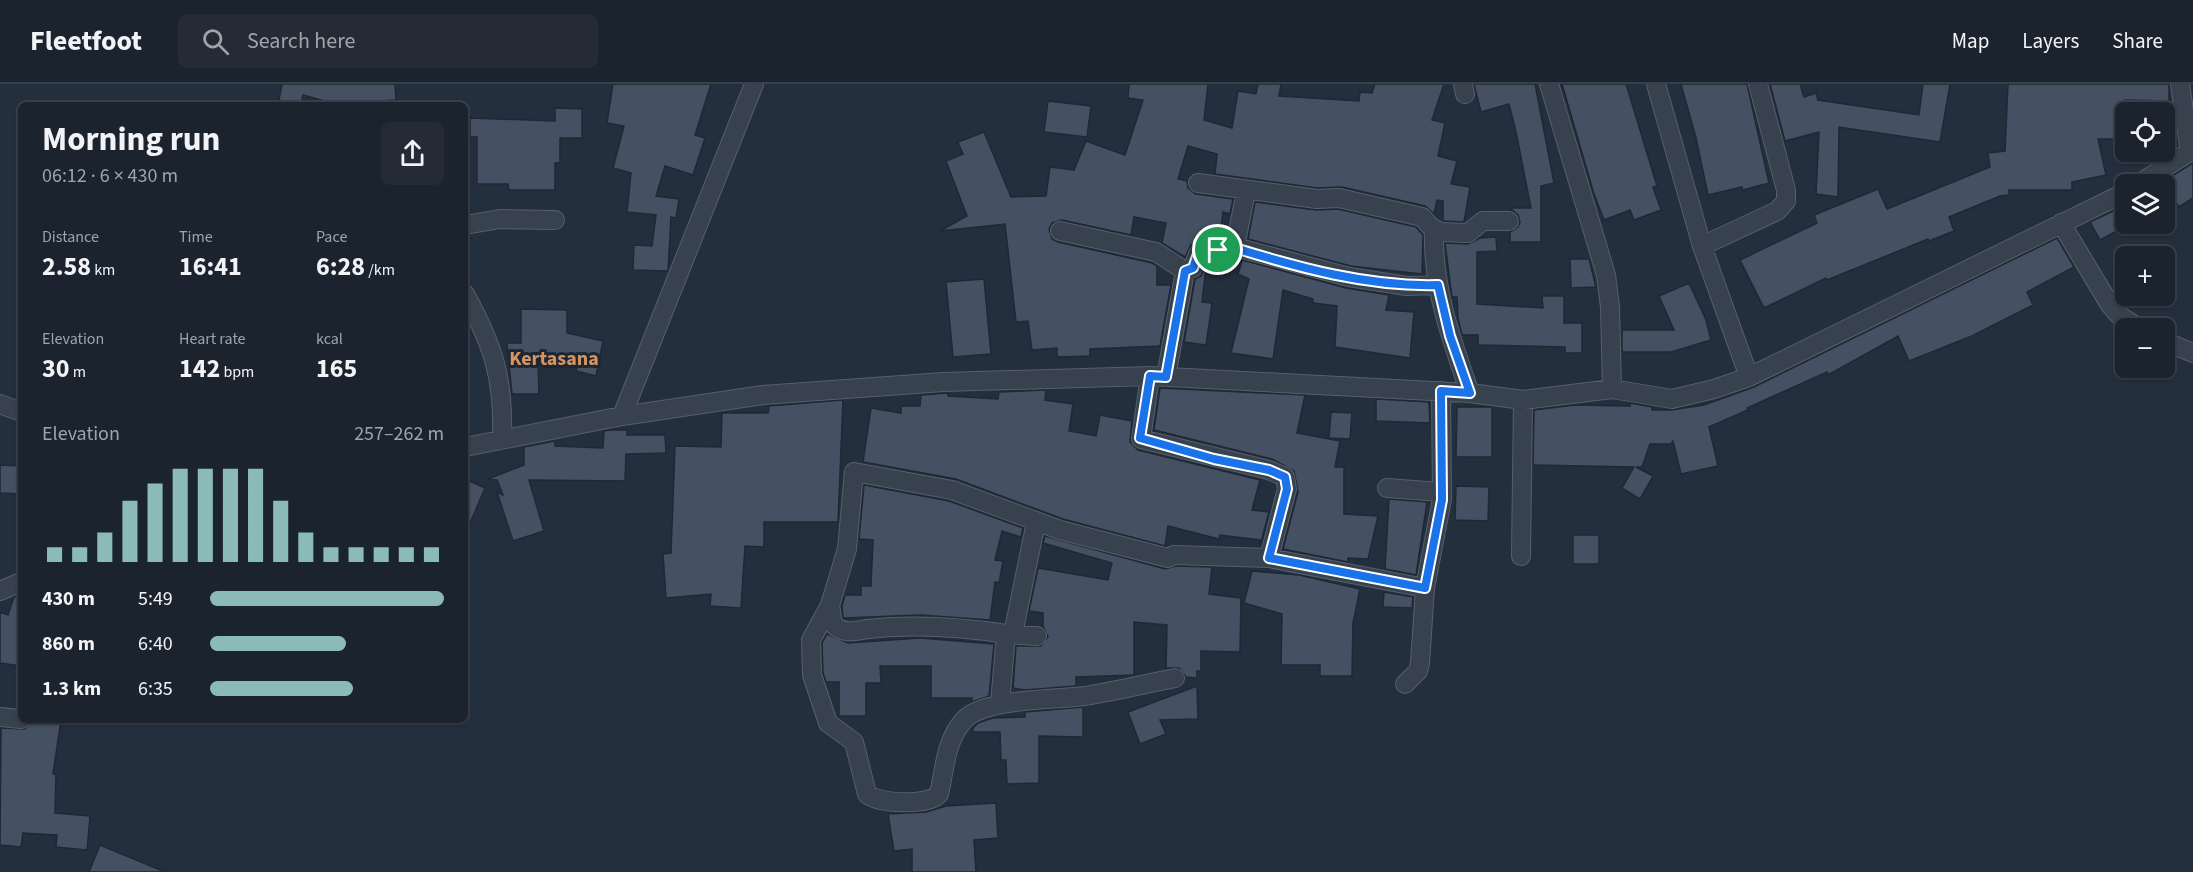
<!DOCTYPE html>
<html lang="en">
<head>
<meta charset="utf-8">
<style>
	:root { --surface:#1b232e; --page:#242b36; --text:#f1f3f6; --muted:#a0a4aa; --line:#39404a; --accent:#8bbbb9 }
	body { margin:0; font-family:"Source Sans 3",sans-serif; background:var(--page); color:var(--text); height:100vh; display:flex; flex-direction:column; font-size:22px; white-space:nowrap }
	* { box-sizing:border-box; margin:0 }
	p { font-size:20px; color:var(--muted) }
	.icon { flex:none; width:33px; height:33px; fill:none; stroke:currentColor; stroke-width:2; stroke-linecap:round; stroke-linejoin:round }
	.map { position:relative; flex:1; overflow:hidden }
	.side { position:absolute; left:18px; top:18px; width:450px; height:621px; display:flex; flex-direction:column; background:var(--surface); border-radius:9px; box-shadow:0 2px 4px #0004,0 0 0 2px var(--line) }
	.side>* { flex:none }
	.fabs { position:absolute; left:2115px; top:18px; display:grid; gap:12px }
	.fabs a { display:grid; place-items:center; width:60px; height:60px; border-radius:9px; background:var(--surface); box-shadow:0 2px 4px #0004,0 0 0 2px var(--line); font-size:30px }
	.pin { position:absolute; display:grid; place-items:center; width:51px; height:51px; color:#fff; margin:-26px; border:3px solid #fff; border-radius:50%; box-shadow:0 2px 6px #0007 }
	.round { display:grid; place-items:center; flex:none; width:63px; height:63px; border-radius:9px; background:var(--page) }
	.head { display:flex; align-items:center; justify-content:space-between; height:102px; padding:0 24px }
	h1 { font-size:33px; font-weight:700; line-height:45px }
	.figures { display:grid; grid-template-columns:repeat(3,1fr); gap:9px; height:102px; padding:6px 24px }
	.figures div { display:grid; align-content:center }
	.figures b { font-size:26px; font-weight:700 }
	.figures small { font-size:16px; font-weight:400 }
	.figures p { font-size:16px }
	.chart { height:168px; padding:12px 24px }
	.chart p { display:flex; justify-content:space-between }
	.chart svg { width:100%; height:108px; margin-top:6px; stroke:var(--accent); stroke-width:6 }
	ul { padding:0 24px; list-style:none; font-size:20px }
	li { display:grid; grid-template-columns:96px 72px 1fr; align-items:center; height:45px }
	li i { height:15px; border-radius:8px; background:var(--accent) }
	header { display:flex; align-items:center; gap:36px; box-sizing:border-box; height:84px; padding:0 30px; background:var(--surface); border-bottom:2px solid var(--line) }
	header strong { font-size:28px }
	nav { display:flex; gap:33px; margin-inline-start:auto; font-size:21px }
	.search { width:420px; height:54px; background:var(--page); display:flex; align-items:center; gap:15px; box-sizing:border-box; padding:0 21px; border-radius:9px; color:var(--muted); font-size:22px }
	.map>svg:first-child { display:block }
	.building { fill:#455162; stroke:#1f2835; stroke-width:1.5 }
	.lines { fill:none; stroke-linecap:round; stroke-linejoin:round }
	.minor-casing { stroke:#565f6c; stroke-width:20 }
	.minor { stroke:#38414e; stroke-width:18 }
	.route-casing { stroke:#fff; stroke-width:12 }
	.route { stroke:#1a73e8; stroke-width:8 }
	.labels { text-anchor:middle; stroke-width:6; stroke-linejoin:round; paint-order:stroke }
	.quarter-label { font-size:20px; font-weight:bold; fill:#d59563; stroke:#1d2633 }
</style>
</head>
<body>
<header>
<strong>Fleetfoot</strong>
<div class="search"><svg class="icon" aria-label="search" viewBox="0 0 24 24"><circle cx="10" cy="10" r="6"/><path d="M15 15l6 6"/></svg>Search here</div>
<nav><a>Map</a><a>Layers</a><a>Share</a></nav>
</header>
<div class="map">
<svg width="2193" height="788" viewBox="0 0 2193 788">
	<rect width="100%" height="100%" fill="#242f3e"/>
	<path class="building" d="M282,0H395L396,16L335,20L303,11L301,21H278Z
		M613,0H711L695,51L705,54L693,91L665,82L656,112L679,115L676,134L671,133L668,187L633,186L634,161L652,162L656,131L627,128L631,89L613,84L624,42L607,39Z
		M1129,0H1208L1204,36L1232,44L1238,7L1256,10L1258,0H1281L1279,12L1359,17L1360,8L1372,9L1375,0H1444L1432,36L1445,39L1438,72L1457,77L1451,100L1470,103L1464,138L1443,137V117L1437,116L1434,130L1425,122L1342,103L1317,104L1215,90L1217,70L1188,62L1178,95L1187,97L1188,104L1196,110L1233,115L1230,130L1223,128L1220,154L1191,161L1185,173L1162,159L1166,139L1134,133L1131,151L1062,136L1052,139L1049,145L1052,155L1058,158L1152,179L1157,182V201H1171L1160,262L1090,265V272L1057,273V264L1032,266L1028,237L1016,238L1005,140L940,147L967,132L946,77L963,70L958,58L984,48L1011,113L1046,112L1050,83L1074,86L1086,57L1125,71L1143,16L1128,14Z
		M1474,0H1535L1554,99L1541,102V158H1510V148L1518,143L1520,138L1518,131L1510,124H1531L1516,48L1509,20L1481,28Z
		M1562,0H1626L1657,102L1653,103L1661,126L1634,136L1630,126L1604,136L1594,110Z
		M1681,0H1747L1769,99L1743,106L1742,103L1708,111L1696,54Z
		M1770,0H1800L1804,13L1816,9L1818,16L1919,31L1923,0H1950L1940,58L1839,43L1838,113L1816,110L1819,48L1785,57Z
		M2008,0H2169V17L2125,16L2124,55H2098L2106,91L2072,98V106H2009V111L2000,112L1949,133L1954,147L1929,157L1928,155L1827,196L1826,194L1764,224L1740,176L1817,139L1814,131L1878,105L1887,125L1990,83L1988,69L2005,67Z
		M1048,17L1091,22L1087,53L1044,48Z
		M555,24L582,25V54H560V79H555V106H509L508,100H477V53H470V34L555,37Z
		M2193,79V114L2179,123L2175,117L2164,122V97Z
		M1255,118L1316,126L1338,125L1416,143L1423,151L1422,190L1351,182L1248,155Z
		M2126,121V142L2100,156L2090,138Z
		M1496,153L1497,167L1477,168V220L1543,224L1542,212H1564V239H1582V269H1565V263L1478,261V251H1462L1458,234L1457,213H1452L1451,206L1445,159L1468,160L1480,154Z
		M2057,154L2074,183L2027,208L2033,221L1972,252L1909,277L1898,252L1828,291L1827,288L1747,324L1748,326L1709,343L1718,382L1681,390L1673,357L1671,360H1650L1642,383H1636L1653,392L1640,415L1622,404L1634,383L1533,381L1534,326L1574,321L1630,322V319L1652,323V326H1671L1704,321L1754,303Z
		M1570,175H1589L1596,203L1571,204Z
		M1242,176L1346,204L1389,211L1386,226L1414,228L1410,274L1335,263L1337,222L1313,219V215L1283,206L1273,275L1231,269L1249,195L1238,190Z
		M1217,178L1216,186L1206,184L1202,218L1212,219L1206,261L1184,258L1195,195L1201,192L1206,180Z
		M984,195L991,270L953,273L946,198Z
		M1689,199L1706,236L1711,256L1671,268H1622V246H1674L1659,212Z
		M521,225L567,226V249L603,257L596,292L576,287L578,278H538L539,310H512L507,259H521Z
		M1160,304L1305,311L1297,349L1340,357L1335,383H1344V430L1378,432L1368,475L1348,474V478L1283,465L1298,408L1294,387L1272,375L1154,346Z
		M1046,306L1045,316L1073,320L1069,347L1096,352L1100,331L1132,337L1130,358L1138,366L1260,396L1252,426L1269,428L1260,462V456L1220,451L1219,455L1168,442L1165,462L1063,435L956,395L863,378L871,324L901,329V322H920L921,311L948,309V312L998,315L999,308Z
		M1376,315L1429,318L1430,339L1376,337Z
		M843,316L838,438H764V463L745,462L741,524L710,522L711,510L666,514L663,470L671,469L675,362L721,363L722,329H768L769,322Z
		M1457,323H1492V373H1456Z
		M1331,328L1352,329L1350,355L1329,354Z
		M611,346H627V351H665L666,369L626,370L625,397L529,396L544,447L513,457L497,408L503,411L497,396L488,395L524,381V363L555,357V362L603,364L604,347Z
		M0,381L21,382V410L0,409Z
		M465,395L485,404L465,451Z
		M864,401L949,417L1023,444L1021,453L1002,447L995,476L1003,477L999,499L995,498L990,536L920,531L843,534L842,522L845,511H861V502H871L873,456L859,455Z
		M1456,402L1489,403L1488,437L1455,436Z
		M1389,415L1427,418L1416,491L1385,485Z
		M1573,451H1599V480H1573Z
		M1045,452L1165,485L1176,482L1212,483L1209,510L1241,514L1240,568L1201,567V587H1197V594L1186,593L1179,584H1166L1167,541L1134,538V591L1076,593V602L1025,606L1013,604L1016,562H1041L1048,553L1043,542V529L1029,527L1038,484L1108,496L1112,479L1043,459Z
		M1252,487L1299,491L1360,505L1353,539L1352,592H1320V581H1281L1282,530L1244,519Z
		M1384,508L1413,513L1412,524L1383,523Z
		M21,510V582L0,579V528L8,531L14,513Z
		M827,550L848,559L920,554L994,560L989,612L972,618V614H931V582H880L881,599H866V632H839V598H826L823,589L822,559Z
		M1197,602L1198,635L1160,636L1166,650L1140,660L1128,628Z
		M1083,623V653L1039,652V699L1007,700L1006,676H1001L1000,648H973V644L978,639L993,634L1025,633V628Z
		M32,636H61L53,690H56L55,729L90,732L87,766L56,763L57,751L23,749L21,763L0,761L1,644L25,645Z
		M996,719L998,754L974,756L976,788H912V765L894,767L888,730L926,728L946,722Z
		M100,761L165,788H89Z"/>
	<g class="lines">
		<g class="minor-casing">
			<path id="minor" d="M1463,0L1465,10
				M1549,0L1606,191L1610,223L1612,305
				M1656,0L1702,162L1749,293
				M2180,0L2190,68
				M1198,99L1317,115L1339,114L1422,133L1432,144L1441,148L1468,149L1483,137H1509
				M2138,100L2193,66
				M2061,139L2110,221L2120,232L2139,244
				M465,141L500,135L555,136
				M1434,145C1432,202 1451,255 1470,309
				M1060,147L1156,168L1185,187L1193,184L1198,170L1235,163L1349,193L1407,202L1438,201
				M1702,162L1777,127L1786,117V106L1758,0
				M1235,163L1246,107
				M465,210C494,263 504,295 502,356
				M2164,257L2193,269
				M1150,292L1141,355L1269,386L1285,393L1287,405L1269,474
				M1166,293L1185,187
				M0,320L21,328
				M622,332L754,0
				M465,363L622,332L763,311L943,298L1150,292L1470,309L1523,316L1612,305L1672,315L1714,305L1749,293L2126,108
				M1387,404L1440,408
				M1521,472L1523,316
				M0,507L21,498
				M830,521L811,556L812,591L828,639L854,658L867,710C879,720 928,722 939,710C945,685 945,658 963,637C982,614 1055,616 1085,612C1115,607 1145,600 1175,594
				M1006,550L1037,552
				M1013,550L1036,438
				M1405,600L1418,587L1420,579L1425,504L1442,415L1441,307
				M1000,619L1006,550C960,543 915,540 868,545C855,547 843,551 833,540L830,521L847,465L854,388L952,406L1060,446L1168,474L1174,471L1269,474L1425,504
				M0,633L21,635"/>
		</g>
		<use href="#minor" class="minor"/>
	</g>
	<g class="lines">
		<g class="route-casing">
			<path id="route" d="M1235,164C1300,184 1369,203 1438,201L1450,252L1470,309L1441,307L1442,416L1425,504L1269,474L1287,405L1285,393L1269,386L1214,375L1140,354L1150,292L1166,293L1185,187L1193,184L1198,170Z"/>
		</g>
		<use href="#route" class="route"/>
	</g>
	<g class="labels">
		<g class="quarter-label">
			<text x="554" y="281">Kertasana</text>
		</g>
	</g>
</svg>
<div class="fabs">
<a><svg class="icon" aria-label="locate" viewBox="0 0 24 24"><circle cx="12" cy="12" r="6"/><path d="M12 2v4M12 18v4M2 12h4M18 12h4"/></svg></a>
<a><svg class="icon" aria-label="layers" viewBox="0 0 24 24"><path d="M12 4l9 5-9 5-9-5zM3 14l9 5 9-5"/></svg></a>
<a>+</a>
<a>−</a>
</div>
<div class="pin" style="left:1218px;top:166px;background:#1e9e55"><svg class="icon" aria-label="arrive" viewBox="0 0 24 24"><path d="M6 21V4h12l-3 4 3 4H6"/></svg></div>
<section class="side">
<div class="head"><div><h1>Morning run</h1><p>06:12 · 6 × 430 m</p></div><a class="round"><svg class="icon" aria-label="share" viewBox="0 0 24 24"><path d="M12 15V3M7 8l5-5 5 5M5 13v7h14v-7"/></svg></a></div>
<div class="figures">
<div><p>Distance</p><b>2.58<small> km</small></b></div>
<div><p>Time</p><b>16:41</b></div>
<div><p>Pace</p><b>6:28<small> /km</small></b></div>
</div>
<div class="figures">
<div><p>Elevation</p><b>30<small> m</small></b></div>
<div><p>Heart rate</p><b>142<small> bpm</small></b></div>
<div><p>kcal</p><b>165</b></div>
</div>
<div class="chart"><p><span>Elevation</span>257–262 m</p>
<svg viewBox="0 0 160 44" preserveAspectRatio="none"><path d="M5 44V38M15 44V38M25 44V32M35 44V19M45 44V12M55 44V6M65 44V6M75 44V6M85 44V6M95 44V19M105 44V32M115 44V38M125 44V38M135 44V38M145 44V38M155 44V38"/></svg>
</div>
<ul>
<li><b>430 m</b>5:49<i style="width:100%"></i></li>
<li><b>860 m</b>6:40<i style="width:58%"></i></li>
<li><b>1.3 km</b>6:35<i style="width:61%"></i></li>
</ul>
</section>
</div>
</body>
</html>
